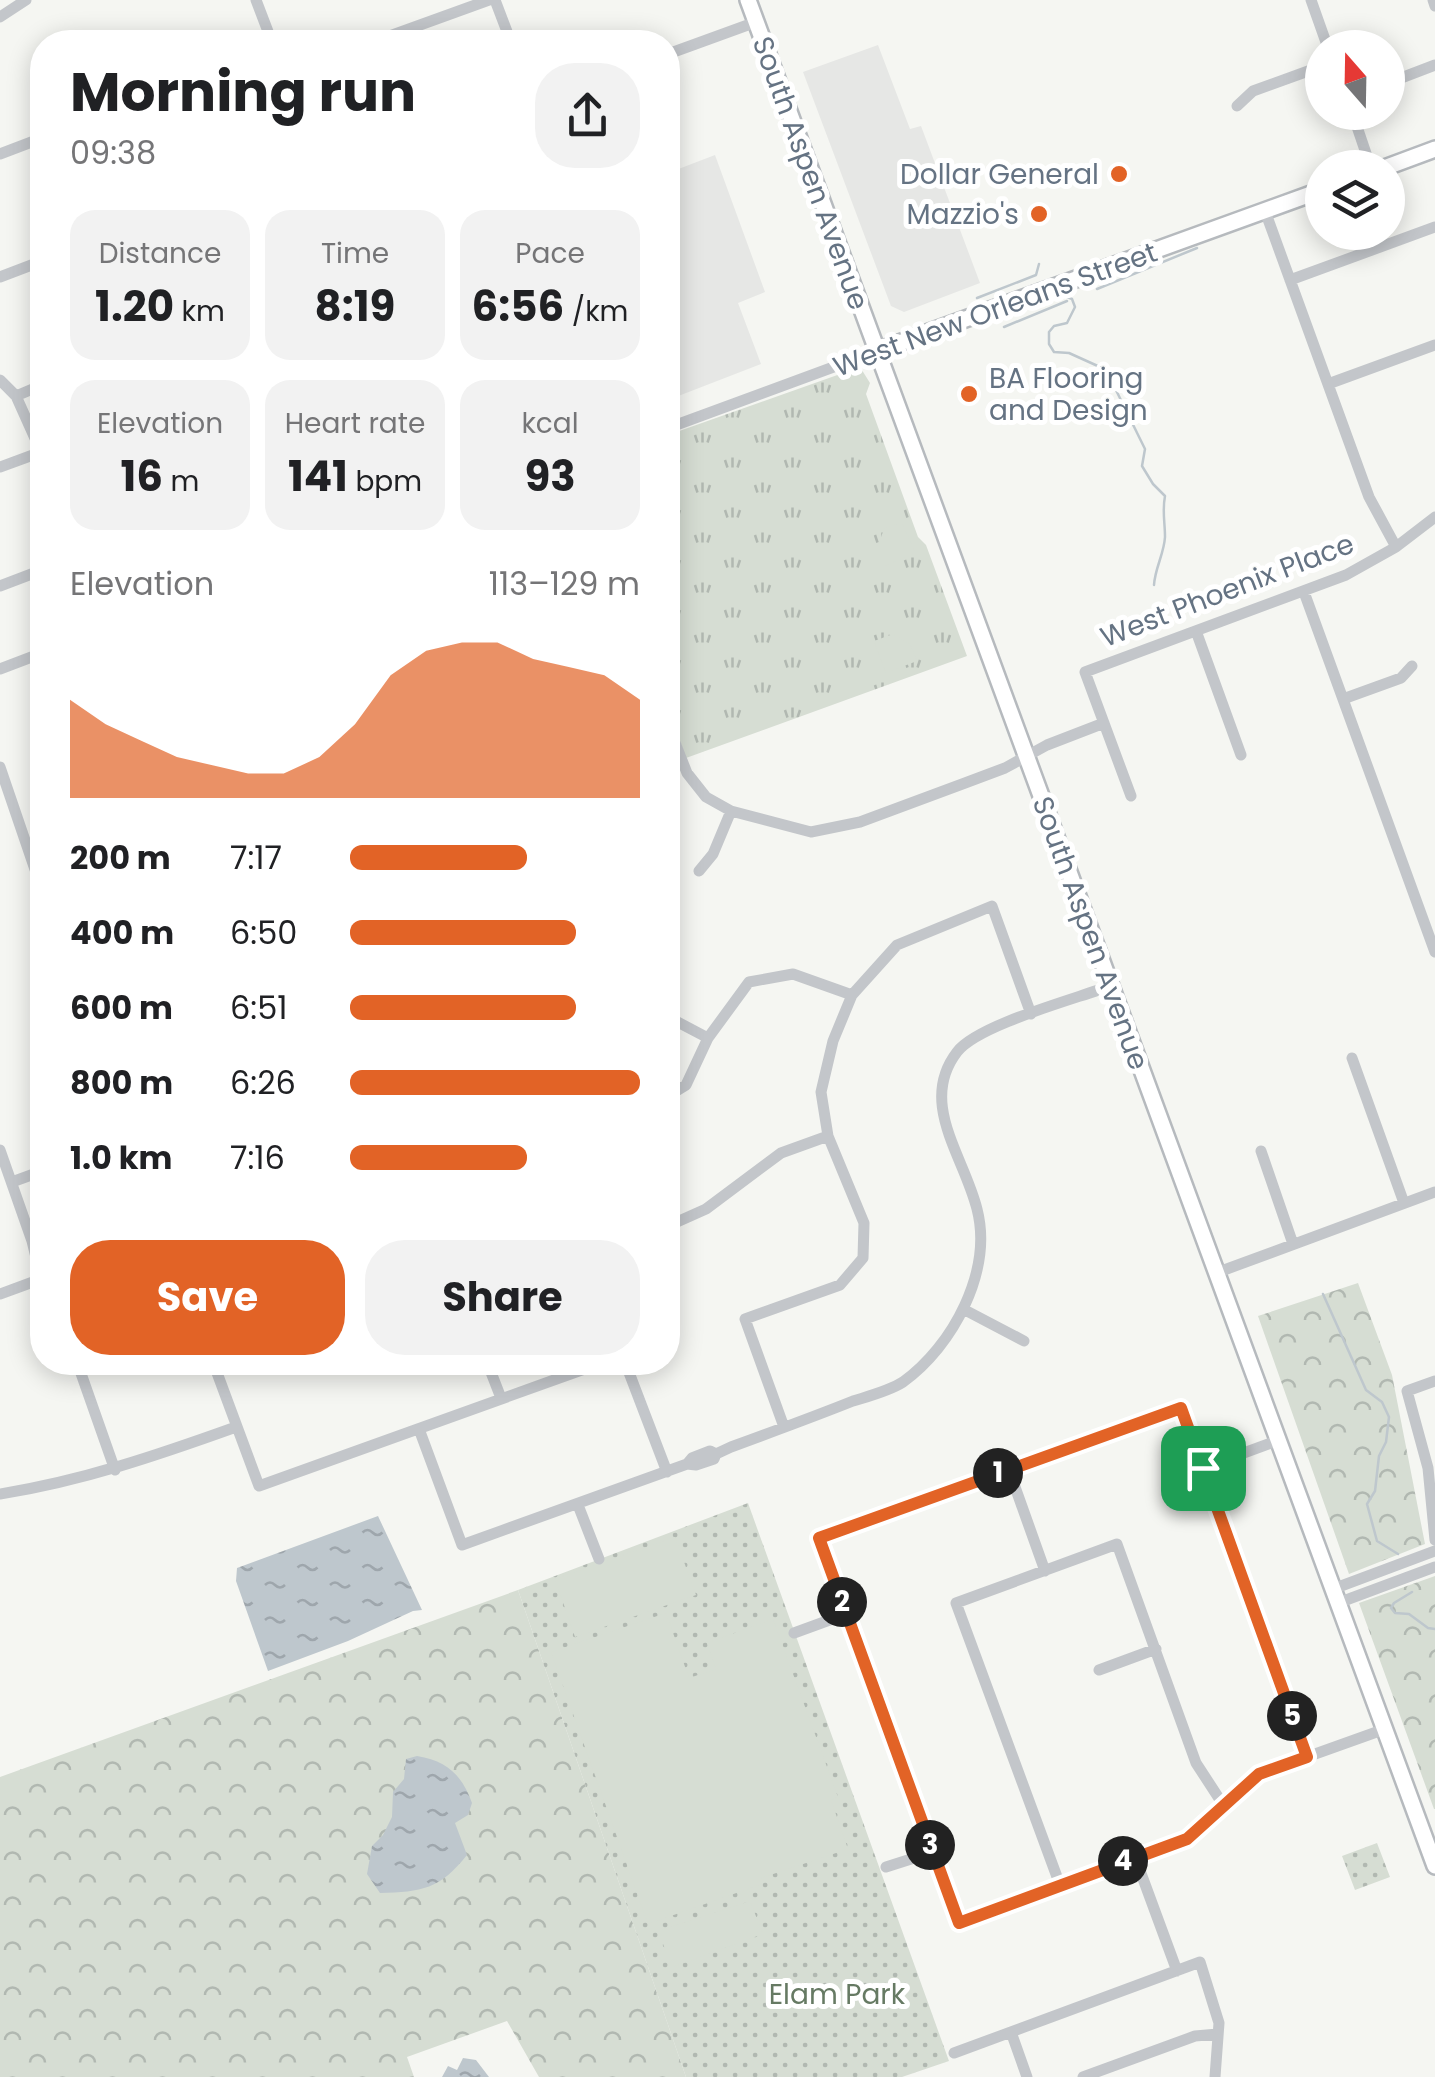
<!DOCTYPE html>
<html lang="en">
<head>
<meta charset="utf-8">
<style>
	:root { --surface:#fff; --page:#f2f2f2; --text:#202124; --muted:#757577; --accent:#e26326 }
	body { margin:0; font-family:Poppins,sans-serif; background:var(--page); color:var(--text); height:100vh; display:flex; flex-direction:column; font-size:38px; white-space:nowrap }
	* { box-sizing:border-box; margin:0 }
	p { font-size:32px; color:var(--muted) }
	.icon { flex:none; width:55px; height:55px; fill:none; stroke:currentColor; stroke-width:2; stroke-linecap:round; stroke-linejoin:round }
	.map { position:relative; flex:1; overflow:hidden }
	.side { position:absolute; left:30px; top:30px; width:650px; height:1345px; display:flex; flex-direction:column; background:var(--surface); border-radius:40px; box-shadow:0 5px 25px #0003 }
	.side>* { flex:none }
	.needle { width:65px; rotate:340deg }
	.fabs { position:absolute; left:1305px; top:30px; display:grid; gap:20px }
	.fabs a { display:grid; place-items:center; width:100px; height:100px; border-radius:50%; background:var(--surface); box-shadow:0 5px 25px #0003; font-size:50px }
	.pin { position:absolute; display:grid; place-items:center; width:85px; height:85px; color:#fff; margin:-42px; border-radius:20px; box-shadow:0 5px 15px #0006 }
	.km { position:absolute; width:50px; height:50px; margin:-25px; border-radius:50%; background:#222; color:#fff; font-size:28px; line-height:50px; text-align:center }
	.round { display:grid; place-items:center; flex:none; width:105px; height:105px; border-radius:40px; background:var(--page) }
	.summary { display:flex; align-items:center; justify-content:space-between; height:170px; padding:0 40px }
	h1 { font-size:55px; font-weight:700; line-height:75px }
	.figures { display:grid; grid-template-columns:repeat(3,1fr); gap:15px; height:170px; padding:10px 40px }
	.figures div { display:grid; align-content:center; border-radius:25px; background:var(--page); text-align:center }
	.figures b { font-size:42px; font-weight:700 }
	.figures small { font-size:28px; font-weight:400 }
	.figures p { font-size:28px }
	.chart { height:280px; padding:20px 40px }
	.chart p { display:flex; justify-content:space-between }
	.chart svg { width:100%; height:180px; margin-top:10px; fill:var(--accent); opacity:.7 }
	.primary-button { display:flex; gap:20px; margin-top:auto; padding:20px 40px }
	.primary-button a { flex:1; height:115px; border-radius:40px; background:var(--accent); color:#fff; font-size:40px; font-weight:700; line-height:115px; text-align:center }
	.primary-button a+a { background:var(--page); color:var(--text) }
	ul { padding:0 40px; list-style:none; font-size:32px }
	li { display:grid; grid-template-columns:160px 120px 1fr; align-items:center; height:75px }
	li i { height:25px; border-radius:12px; background:var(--accent) }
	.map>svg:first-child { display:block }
	.built { fill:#e6e7e5 }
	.grass { fill:url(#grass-tufts) }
	.forest { fill:url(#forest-crowns) }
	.park { fill:url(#park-dots) }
	.pitch { fill:#d6ddd3 }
	.water { fill:url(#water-ripples) }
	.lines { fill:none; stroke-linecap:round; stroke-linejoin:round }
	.stream { stroke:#bec7cd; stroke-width:2.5 }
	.major-casing { stroke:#b6babe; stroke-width:20 }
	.minor { stroke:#c3c6ca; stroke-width:11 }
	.major { stroke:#fff; stroke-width:15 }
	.route-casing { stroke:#fff; stroke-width:20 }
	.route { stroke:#e26326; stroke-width:12 }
	.poi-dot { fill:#e26326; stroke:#fff; stroke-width:4 }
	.labels { text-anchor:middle; stroke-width:10; stroke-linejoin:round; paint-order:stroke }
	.street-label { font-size:28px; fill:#657383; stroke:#fff }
	.poi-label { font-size:28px; fill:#657383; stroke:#fff; text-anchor:end }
	.park-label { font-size:28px; fill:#667a63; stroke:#fff }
</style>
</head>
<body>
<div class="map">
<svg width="1435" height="2077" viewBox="0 0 1435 2077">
	<defs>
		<pattern id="grass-tufts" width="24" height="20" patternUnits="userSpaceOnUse" patternTransform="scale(2.5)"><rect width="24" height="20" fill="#d6ddd3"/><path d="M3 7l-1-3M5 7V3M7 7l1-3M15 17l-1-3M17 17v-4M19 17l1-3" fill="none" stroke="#b1b8b1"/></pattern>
		<pattern id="forest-crowns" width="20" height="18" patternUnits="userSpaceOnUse" patternTransform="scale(2.5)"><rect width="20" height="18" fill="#d6ddd3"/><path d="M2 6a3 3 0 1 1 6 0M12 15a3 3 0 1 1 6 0" fill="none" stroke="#b1b8b1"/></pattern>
		<pattern id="park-dots" width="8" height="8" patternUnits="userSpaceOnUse" patternTransform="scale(2.5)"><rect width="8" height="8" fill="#d6ddd3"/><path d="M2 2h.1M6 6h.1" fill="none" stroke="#b1b8b1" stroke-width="1.8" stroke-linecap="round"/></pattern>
		<pattern id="water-ripples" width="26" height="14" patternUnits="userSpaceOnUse" patternTransform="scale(2.5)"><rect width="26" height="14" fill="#bec7cd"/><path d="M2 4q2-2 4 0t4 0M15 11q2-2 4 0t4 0" fill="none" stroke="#9ea6ac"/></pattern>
	</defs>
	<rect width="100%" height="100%" fill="#f5f6f2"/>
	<path class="built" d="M878,45L910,129L921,126L980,283L904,312L891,306L803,72Z
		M715,155L765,292L738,303L761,364L668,400V173Z"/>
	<path class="grass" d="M860,367L870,383L866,394L918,537L926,545L967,656L686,758L668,708V435Z"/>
	<path class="forest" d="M1358,1283L1392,1375L1425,1544L1349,1574L1258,1316Z
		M1435,1576V1809H1434L1359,1603Z
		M518,1590L686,2077H539L507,2021L407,2057L414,2077H0V1777Z"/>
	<path class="park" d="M748,1503L949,2061L902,2077H686L518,1590Z
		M1377,1843L1390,1877L1355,1890L1342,1856Z"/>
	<path class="pitch" d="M902,522L915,553L884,566L877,548L884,529Z
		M893,634L910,644L917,661L886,673L874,641Z
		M675,1537L696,1595L575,1637L555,1579Z
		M666,1613L689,1678L716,1669L707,1643L773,1619L838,1797L831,1800L848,1849L761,1878L762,1884L648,1924L551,1652Z
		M750,1901L763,1934L672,1967L658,1931Z"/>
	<path class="water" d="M378,1516L422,1610L413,1611L348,1641L268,1671L236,1581L237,1568Z
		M417,1756C447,1761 462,1775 472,1803L468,1815L455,1823L467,1855C440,1889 422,1892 380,1893L367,1874L372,1846L383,1835L392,1817L393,1792L404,1779L406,1759Z
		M463,2058L476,2060L489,2077H442L448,2066L457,2070Z"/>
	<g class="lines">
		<path class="stream" d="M1097,289L1197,248
			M1067,297L1072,299L1075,307L1067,323L1054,326L1049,332V344L1054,352L1069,353L1100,367L1112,382L1145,449L1142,466L1153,484L1165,496C1162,511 1165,522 1165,537C1164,554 1155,568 1154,585
			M977,298L1036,275L1039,264
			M1004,327L1067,301
			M1323,1294L1366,1390L1382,1402L1389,1417L1386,1442L1379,1456L1375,1491L1367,1504L1377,1541L1398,1554
			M1412,1592L1394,1603L1391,1608L1395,1613L1409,1614L1428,1628L1435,1629"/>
		<g class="major-casing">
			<path id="major" d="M748,0L1435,1866
				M1384,168L1435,149
				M877,351L1322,190"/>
		</g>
		<path class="minor" d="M256,0L272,42
			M495,0L511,42
			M1311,0L1328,48
			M1433,0L1435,6
			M0,17L26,0
			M373,42L489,0
			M668,54L756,22
			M1388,83L1435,65
			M1237,106L1253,91L1322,66
			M1352,112L1371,168
			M0,154L42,138
			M1265,211L1369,497L1396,547
			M0,277L42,261
			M1290,280L1435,227
			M0,380L16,396L42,454
			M1328,384L1435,345
			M16,396L42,385
			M668,428L877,351
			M0,467L41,452
			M0,586L42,570
			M1304,592L1435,952
			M1196,631L1241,755
			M0,669L42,653
			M1343,699L1401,678L1412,666
			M668,725L687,773L706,797L731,811L811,832L860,822L965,783L1005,768L1047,745L1104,723
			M0,767L42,890
			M1131,796L1085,672L1346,575L1396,547L1435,517
			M699,871L713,854L731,811
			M668,1017L708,1038
			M1352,1058L1404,1203
			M668,1096L686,1085L708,1038L749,982L793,974L852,995
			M0,1150L32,1241L42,1282
			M1261,1151L1293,1244
			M12,1182L42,1171
			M668,1226L706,1209L781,1153L828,1136
			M1216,1273L1435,1192
			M0,1294L41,1279
			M963,1309L1024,1341
			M77,1362L115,1470
			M213,1362L259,1486L604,1362
			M487,1362L501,1398
			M625,1362L667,1472
			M1435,1381L1407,1391L1428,1468L1435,1540
			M784,1427L745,1319L840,1285L863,1258L864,1223L828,1136L821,1092L833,1041L852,995L897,945L992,906L1031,1014
			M419,1429L462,1545L687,1464L696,1465L714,1459L716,1454L731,1447C772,1432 813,1417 853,1401C869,1396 889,1391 903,1382C953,1346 993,1271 977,1209C964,1156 918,1103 957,1052C977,1025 1075,999 1110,986
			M687,1464L692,1458L710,1451L716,1454
			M1203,1468L1279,1440
			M1009,1470L1045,1571
			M0,1494C82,1481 158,1455 236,1427
			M578,1505L599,1559
			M1333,1589L1435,1551
			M1338,1603L1435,1567
			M794,1633L846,1614
			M1099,1670L1156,1649
			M1307,1757L1181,1408L819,1538L959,1923L1187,1839L1259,1774L1385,1729
			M1135,1857L1177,1971
			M886,1867L933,1852
			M1060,1885L956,1603L1117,1544L1196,1763L1224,1806
			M1011,2032L1027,2077
			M954,2053L1200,1962L1219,2023L1215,2077
			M1083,2077L1195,2036L1218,2034"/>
		<use href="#major" class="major"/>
	</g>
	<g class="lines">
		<g class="route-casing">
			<path id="route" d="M1181,1408L1307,1757L1259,1774L1187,1839L959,1923L819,1538Z"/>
		</g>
		<use href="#route" class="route"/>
	</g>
	<g class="poi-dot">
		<circle cx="1119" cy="174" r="10"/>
		<circle cx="1039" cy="214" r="10"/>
		<circle cx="969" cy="394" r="10"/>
	</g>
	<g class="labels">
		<g class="street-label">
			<text transform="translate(811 173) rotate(70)" y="10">South Aspen Avenue</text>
			<text transform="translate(995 309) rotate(-20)" y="10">West New Orleans Street</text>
			<text transform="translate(1227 590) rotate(-21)" y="10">West Phoenix Place</text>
			<text transform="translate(1091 933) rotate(70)" y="10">South Aspen Avenue</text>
		</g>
		<g class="poi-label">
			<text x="1099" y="184">Dollar General</text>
			<text x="1019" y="224">Mazzio's</text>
			<text x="989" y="388" text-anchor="start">BA Flooring<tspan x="989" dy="32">and Design</tspan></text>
		</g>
		<g class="park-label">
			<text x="837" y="2004">Elam Park</text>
		</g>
	</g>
</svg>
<div class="fabs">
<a><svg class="needle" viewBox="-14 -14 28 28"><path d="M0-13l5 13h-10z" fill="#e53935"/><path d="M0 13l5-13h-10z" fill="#757577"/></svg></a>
<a><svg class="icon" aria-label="layers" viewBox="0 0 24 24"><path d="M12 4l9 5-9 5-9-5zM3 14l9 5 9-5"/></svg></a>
</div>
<div class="pin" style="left:1203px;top:1468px;background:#1e9e55"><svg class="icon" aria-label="arrive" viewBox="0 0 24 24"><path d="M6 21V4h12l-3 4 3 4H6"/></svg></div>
<b class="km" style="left:998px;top:1473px">1</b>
<b class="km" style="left:842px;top:1602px">2</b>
<b class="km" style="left:930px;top:1845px">3</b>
<b class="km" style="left:1123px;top:1861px">4</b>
<b class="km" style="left:1292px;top:1716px">5</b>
<section class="side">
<div class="summary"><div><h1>Morning run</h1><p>09:38</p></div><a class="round"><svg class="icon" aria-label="share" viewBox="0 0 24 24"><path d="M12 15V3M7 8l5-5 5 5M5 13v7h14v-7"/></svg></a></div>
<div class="figures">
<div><p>Distance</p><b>1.20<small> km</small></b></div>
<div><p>Time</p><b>8:19</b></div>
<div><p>Pace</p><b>6:56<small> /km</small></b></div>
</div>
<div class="figures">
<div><p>Elevation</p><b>16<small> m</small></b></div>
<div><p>Heart rate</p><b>141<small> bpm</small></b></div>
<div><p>kcal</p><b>93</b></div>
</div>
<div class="chart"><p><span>Elevation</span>113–129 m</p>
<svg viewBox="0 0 160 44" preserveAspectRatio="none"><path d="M0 44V20L10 26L20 30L30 34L40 36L50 38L60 38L70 34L80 26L90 14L100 8L110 6L120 6L130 10L140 12L150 14L160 20V44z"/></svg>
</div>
<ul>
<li><b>200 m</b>7:17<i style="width:61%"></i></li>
<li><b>400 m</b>6:50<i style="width:78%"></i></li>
<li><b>600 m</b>6:51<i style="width:78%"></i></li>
<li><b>800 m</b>6:26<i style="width:100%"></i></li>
<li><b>1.0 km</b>7:16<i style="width:61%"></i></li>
</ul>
<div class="primary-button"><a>Save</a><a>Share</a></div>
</section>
</div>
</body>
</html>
